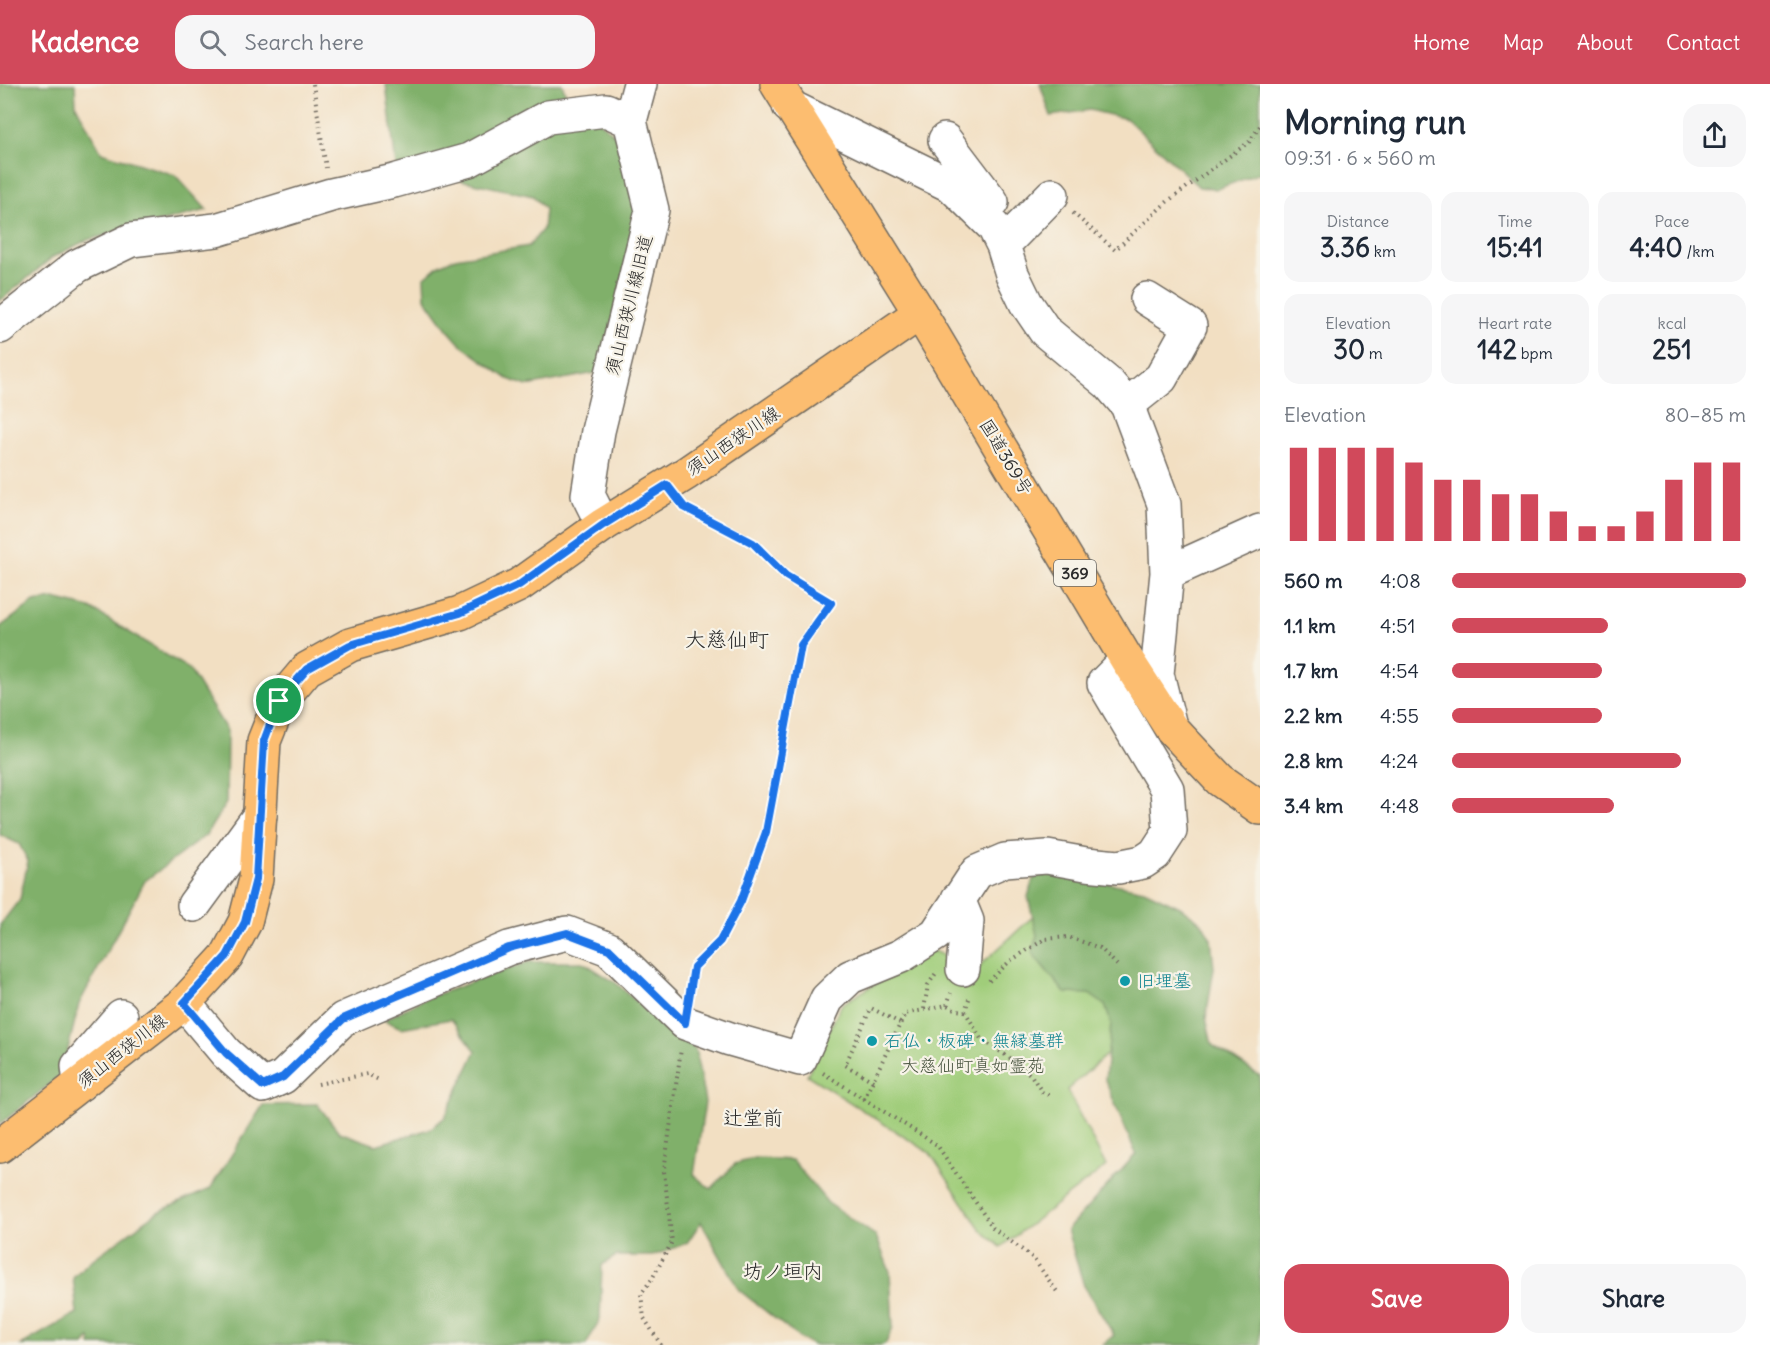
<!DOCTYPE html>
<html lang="en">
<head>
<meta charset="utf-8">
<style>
	:root { --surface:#fff; --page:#f6f6f7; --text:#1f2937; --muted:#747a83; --accent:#d1495b }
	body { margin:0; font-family:Delius,"Klee One",sans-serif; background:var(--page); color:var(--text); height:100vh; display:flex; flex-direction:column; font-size:22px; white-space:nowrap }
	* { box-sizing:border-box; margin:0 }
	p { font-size:20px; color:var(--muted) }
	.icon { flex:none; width:33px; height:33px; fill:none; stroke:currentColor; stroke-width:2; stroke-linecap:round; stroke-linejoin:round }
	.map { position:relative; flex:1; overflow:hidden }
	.details { display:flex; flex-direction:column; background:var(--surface); width:510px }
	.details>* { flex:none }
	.pin { position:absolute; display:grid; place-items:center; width:51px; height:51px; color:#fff; margin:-26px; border:3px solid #fff; border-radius:50%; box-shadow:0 2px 6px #0007 }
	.round { display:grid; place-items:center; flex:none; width:63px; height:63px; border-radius:18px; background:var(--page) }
	.summary { display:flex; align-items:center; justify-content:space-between; height:102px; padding:0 24px }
	h1 { font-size:33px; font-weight:700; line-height:45px }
	.stats { display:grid; grid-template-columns:repeat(3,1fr); gap:9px; height:102px; padding:6px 24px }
	.stats div { display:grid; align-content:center; border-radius:15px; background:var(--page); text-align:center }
	.stats b { font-size:26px; font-weight:700 }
	.stats small { font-size:16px; font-weight:400 }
	.stats p { font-size:16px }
	.chart { height:168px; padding:12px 24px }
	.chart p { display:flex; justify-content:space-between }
	.chart svg { width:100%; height:108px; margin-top:6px; stroke:var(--accent); stroke-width:6 }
	.button { display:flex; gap:12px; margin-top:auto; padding:12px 24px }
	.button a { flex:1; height:69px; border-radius:18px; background:var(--accent); color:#fff; font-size:24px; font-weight:700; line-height:69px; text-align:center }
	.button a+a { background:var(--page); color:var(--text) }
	ul { padding:0 24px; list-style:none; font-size:20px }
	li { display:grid; grid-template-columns:96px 72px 1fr; align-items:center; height:45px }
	li i { height:15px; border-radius:8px; background:var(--accent) }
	header { display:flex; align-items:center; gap:36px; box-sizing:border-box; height:84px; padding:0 30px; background:var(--accent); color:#fff }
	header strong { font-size:28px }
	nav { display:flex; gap:33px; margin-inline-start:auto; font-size:21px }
	.search { width:420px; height:54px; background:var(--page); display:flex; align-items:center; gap:15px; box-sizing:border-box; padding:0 21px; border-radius:18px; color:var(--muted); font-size:22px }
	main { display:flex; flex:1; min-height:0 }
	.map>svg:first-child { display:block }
	.green { fill:#a0cd7a; stroke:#667c52; stroke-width:1.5 }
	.forest { fill:#80b06a; stroke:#566e4a; stroke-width:1.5 }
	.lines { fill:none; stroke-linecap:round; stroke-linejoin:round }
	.minor-casing { stroke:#716a60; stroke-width:36 }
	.major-casing { stroke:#716a60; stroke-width:36 }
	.highway-casing { stroke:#716a60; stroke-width:36 }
	.path { stroke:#716a60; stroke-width:4; stroke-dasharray:1.5 4.5; stroke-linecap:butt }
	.minor { stroke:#fff; stroke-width:33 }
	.major { stroke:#fcbd6f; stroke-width:33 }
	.highway { stroke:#fcbd6f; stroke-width:33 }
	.route-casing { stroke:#fff; stroke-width:12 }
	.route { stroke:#1a73e8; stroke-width:8 }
	.culture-dot { fill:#0f9aa8; stroke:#f7f3e8; stroke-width:2 }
	.labels { text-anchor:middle; stroke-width:4.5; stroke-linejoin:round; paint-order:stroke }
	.shield { fill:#f7f3e8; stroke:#686764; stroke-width:1.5 }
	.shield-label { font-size:16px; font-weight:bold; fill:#2b2b2b }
	.street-label { font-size:18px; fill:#2b2b2b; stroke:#f7f3e8 }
	.culture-label { font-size:18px; fill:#0d838f; stroke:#f7f3e8; text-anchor:start }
	.park-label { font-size:18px; fill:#48543f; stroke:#f7f3e8 }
	.neighbourhood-label { font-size:20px; fill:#2b2b2b; stroke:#f7f3e8 }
	.quarter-label { font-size:21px; fill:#2b2b2b; stroke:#f7f3e8 }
</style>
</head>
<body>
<header>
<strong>Kadence</strong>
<div class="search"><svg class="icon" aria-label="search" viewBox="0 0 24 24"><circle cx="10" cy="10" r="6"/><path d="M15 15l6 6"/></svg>Search here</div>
<nav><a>Home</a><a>Map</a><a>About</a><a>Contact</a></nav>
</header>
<main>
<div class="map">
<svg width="1260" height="1261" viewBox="0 0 1260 1261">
	<rect width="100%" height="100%" fill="#f7f3e8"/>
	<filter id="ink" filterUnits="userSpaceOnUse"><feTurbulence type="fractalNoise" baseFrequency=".0167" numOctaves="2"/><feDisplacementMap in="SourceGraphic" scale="12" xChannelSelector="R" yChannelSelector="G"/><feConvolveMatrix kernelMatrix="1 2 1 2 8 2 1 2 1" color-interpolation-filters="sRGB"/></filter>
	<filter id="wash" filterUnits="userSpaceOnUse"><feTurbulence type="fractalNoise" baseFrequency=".008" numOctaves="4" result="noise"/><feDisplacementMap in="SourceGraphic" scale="24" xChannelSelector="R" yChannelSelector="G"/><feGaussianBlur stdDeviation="1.35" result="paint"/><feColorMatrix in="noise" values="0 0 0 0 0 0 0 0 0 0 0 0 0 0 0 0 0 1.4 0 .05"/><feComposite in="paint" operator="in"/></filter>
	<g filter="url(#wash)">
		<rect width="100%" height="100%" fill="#f2dfc2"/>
		<path class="green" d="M1038,828L1163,920L1067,1006L1106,1082L1001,1163L981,1146L930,1069L807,991L842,920L931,866L976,885Z"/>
		<path class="forest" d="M0,0H75L76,21L101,68L175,91L207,126L87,156L53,173L0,217Z
			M386,0H562L569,18L586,25L619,55L638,130L600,288L527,302L508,295L461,261L447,245L425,214L424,194L439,181L455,174L529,162L543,145L545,125L533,112L396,82Z
			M1040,0H1260V89L1217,105L1199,103L1127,35L1090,26L1051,32Z
			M54,515L90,524L189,585L227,647L226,719L206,751L145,797L79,920L62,990L0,1040V841L20,815L28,777L19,760L0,751V543L34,518Z
			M1049,787L1144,806L1180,823L1202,839L1211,855L1214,884L1206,934L1212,961L1260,992V1261H1102L1114,1251L1084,1202L1067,1146L1136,1070L1105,996L1111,939L1105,921L1089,910L1065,909L1032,869L1037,851L1028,813L1033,795Z
			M528,878H583L616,899L666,945L695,964L705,1018L694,1091L711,1105L735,1080L755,1074L792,1076L828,1119L876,1152L890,1188L893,1243L886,1259L882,1261H812L798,1253L739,1206L701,1138L687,1159L653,1172H616L602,1181L600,1235L586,1261H91L90,1254L84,1261H21L77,1229L73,1193L89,1178L158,1128L210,1105L263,1021L317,1020L339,1048L376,1061L430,1045L445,1033L476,967L451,935L401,944L384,936L422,916Z"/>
	</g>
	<g filter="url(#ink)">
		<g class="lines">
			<g class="minor-casing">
				<path id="minor" d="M789,22L952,102L994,143L1003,161L1012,190L1026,219L1045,247L1109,300L1127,321L1164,420L1167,489L1157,590L1169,638
					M945,56L992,118
					M1003,161L1052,111
					M0,243L77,182L131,156L216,146L331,111L394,97L469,76L548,33L606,26L630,37
					M1127,321L1161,294L1190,242L1147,215
					M603,441L588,411L598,347L652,126L630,37L640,0
					M1167,489L1260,447
					M958,815L967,837L963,885
					M194,821L260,731
					M184,919L226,969L263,1002L283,993L343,935L509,864L567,849L609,865L685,939L730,955L800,975L827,915L850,893L901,872L936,850L977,788L1005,776L1047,773L1086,780L1118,783L1143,778L1155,770L1170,747L1167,705L1104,599L1127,576
					M80,1000L78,982L121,932"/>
			</g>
			<g class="major-casing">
				<path id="major" d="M0,1062L184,919L227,872L245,838L256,795L264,657L280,617L307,585L350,561L460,529L519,501L603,441L687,389L920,229"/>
			</g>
			<g class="highway-casing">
				<path id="highway" d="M777,0L920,229L1127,576L1171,644L1220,696L1260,724"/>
			</g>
			<path class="path" d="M313,0L326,84
				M1073,129L1115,166L1168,117L1249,58L1260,42
				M684,423L753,459L786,492L831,519L801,561L766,748L741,817L720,857L694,883L691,904
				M989,897L1010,877L1045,855L1068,853L1100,864L1117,881
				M947,921L951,909
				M924,925L928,901L936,889
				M965,927L981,955L1013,976L1031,991L1042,1008L1050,1012
				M823,989L937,1061L993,1144L1033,1174L1058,1209
				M873,997L845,981L871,924L900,939
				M318,1000L367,990L381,997
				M864,1015L905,930L947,921L956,926L965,927L970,912
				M661,1261L644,1234L641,1210L652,1195L672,1158L664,1087L681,965"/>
			<use href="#minor" class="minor"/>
			<use href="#major" class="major"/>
			<use href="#highway" class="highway"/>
		</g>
	</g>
	<g class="lines" filter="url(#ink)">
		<g class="route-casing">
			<path id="route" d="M667,401L684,423L753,459L786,492L831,519L801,561L766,748L741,817L720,857L694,883L685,939L609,865L567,849L509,864L343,935L283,993L263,1002L226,969L184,919L227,872L245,838L256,795L264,657L279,617L307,585L350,561L460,529L519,501L603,441Z"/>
		</g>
		<use href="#route" class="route"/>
	</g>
	<g class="culture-dot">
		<circle cx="1125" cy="897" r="6"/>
		<circle cx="872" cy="957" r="6"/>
	</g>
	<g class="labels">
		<rect class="shield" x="1054" y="476" width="42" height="26" rx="4.5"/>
		<g class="shield-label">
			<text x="1075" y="495">369</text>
		</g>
		<g class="street-label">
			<text transform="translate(629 221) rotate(-76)" y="6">須山西狭川線旧道</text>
			<text transform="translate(733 357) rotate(-34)" y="6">須山西狭川線</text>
			<text transform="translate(1006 373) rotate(59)" y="6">国道369号</text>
			<text transform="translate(122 967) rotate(-38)" y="6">須山西狭川線</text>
		</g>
		<g class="culture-label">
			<text x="1137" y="903">旧埋墓</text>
			<text x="884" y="963">石仏・板碑・無縁墓群</text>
		</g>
		<g class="park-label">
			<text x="973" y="988">大慈仙町真如霊苑</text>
		</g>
		<g class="neighbourhood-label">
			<text x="753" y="1041">辻堂前</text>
			<text x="783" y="1194">坊ノ垣内</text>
		</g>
		<g class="quarter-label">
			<text x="727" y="563">大慈仙町</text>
		</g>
	</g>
</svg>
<div class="pin" style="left:279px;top:617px;background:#1e9e55"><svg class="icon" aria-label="arrive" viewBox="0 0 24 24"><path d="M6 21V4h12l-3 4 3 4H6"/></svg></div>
</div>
<section class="details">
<div class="summary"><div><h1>Morning run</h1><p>09:31 · 6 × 560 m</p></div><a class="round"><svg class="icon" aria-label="share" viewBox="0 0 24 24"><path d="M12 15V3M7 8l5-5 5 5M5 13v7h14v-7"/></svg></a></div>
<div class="stats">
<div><p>Distance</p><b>3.36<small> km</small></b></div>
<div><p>Time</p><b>15:41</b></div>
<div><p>Pace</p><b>4:40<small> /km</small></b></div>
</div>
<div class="stats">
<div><p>Elevation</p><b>30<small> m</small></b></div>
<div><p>Heart rate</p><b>142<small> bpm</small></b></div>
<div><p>kcal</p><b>251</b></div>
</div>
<div class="chart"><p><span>Elevation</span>80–85 m</p>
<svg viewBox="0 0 160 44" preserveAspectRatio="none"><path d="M5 44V6M15 44V6M25 44V6M35 44V6M45 44V12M55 44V19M65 44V19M75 44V25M85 44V25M95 44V32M105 44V38M115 44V38M125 44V32M135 44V19M145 44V12M155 44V12"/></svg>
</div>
<ul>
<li><b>560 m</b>4:08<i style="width:100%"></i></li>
<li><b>1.1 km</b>4:51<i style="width:53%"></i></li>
<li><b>1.7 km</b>4:54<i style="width:51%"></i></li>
<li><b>2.2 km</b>4:55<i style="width:51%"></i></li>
<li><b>2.8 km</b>4:24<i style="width:78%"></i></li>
<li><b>3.4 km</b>4:48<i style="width:55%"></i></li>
</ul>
<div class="button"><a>Save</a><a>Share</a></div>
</section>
</main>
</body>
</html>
